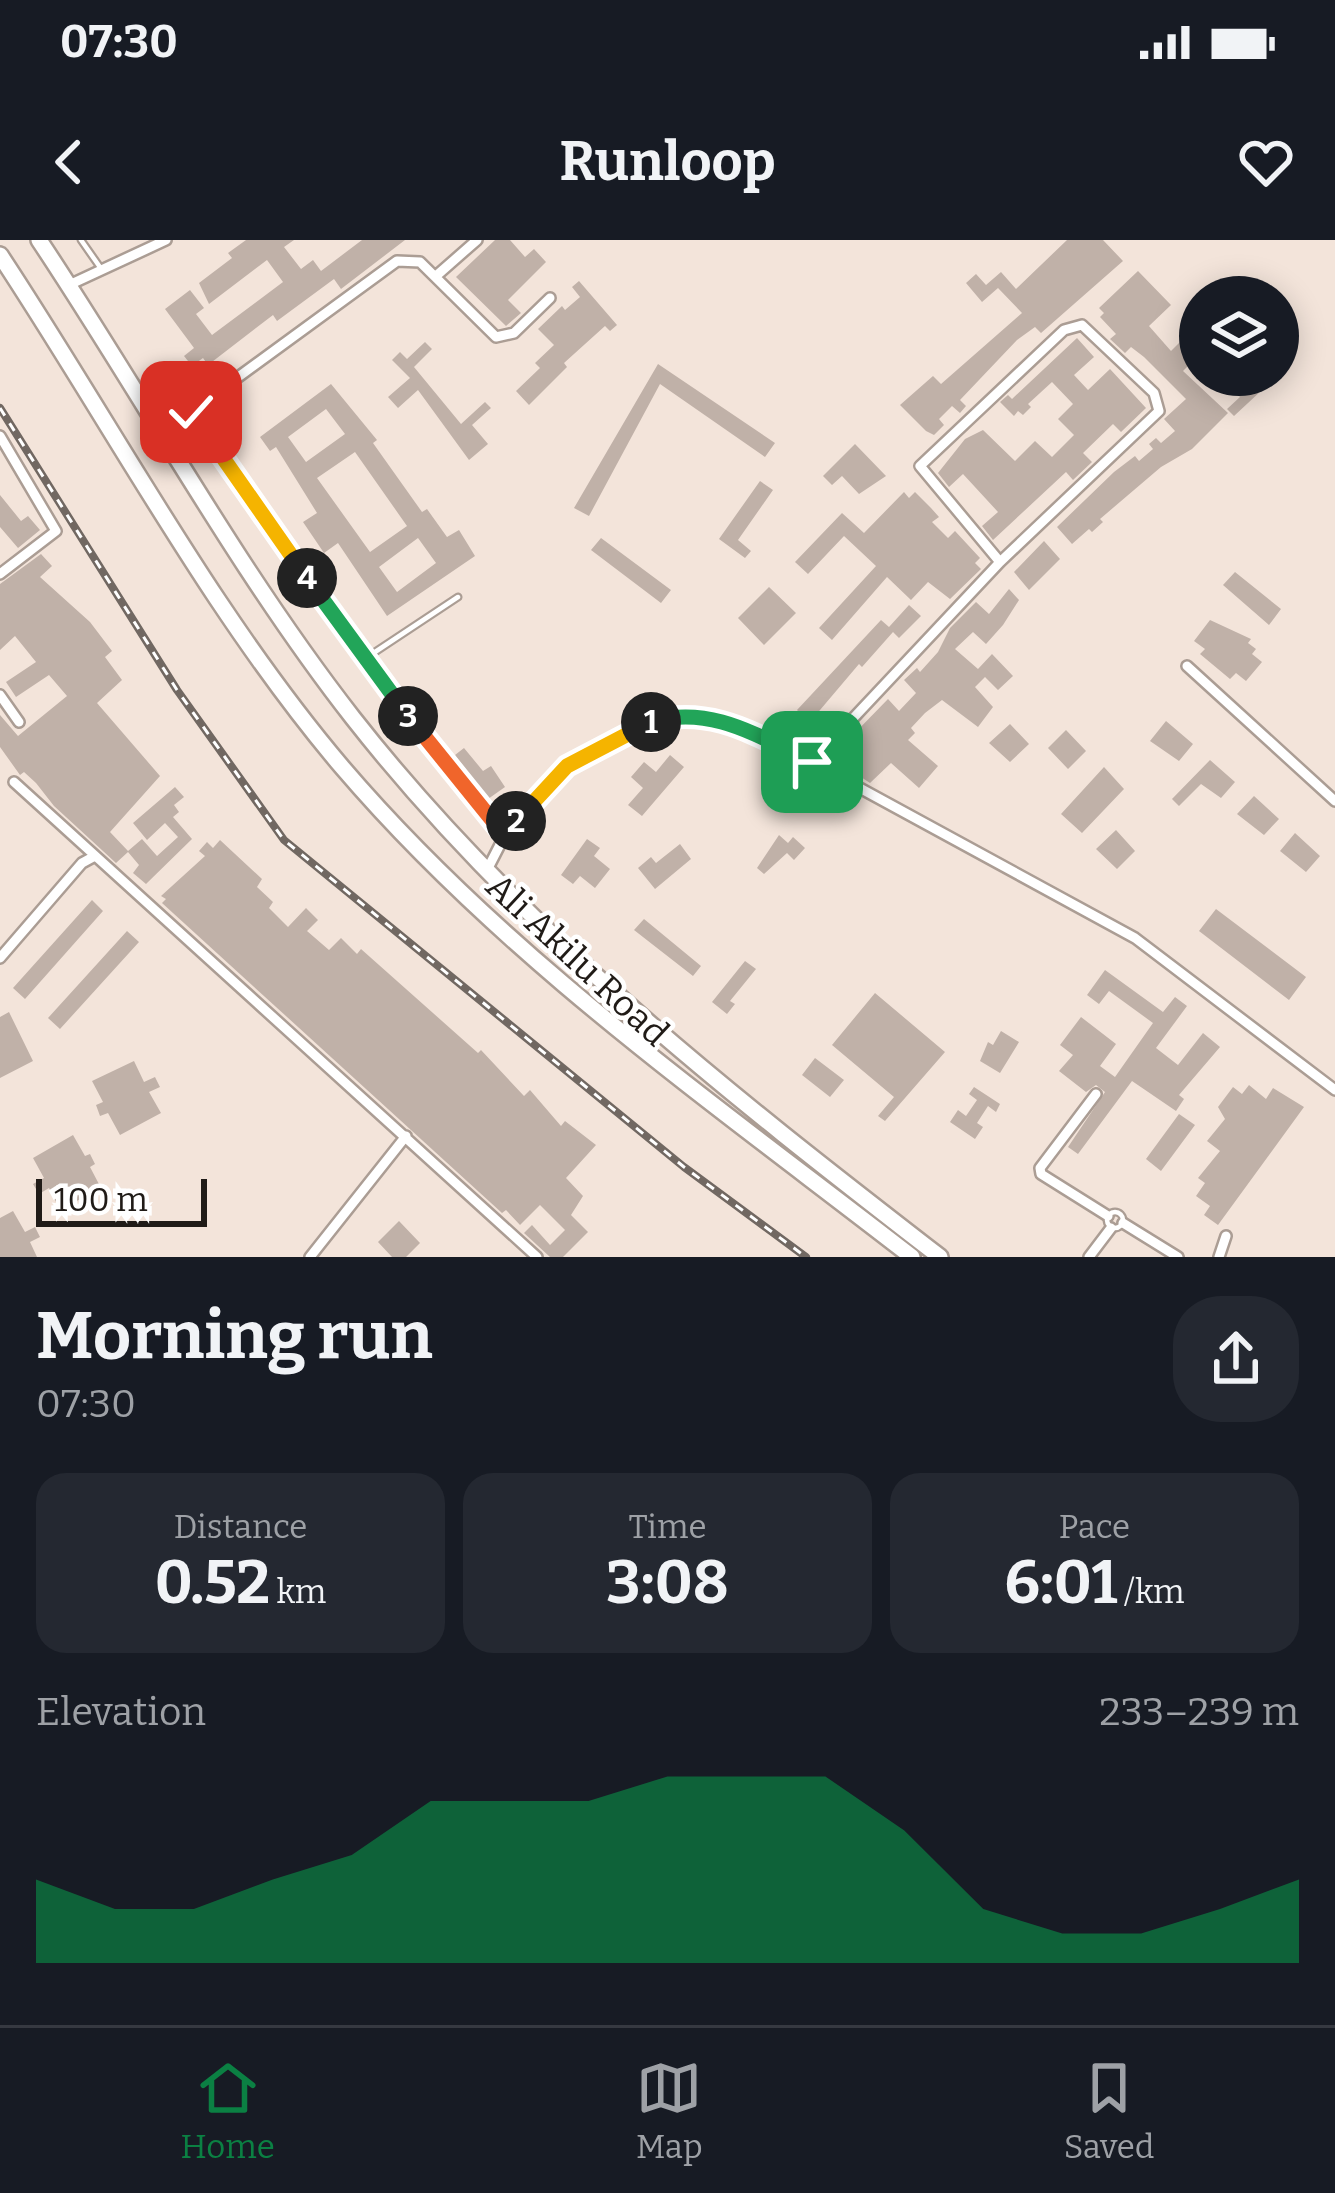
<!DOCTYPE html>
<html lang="en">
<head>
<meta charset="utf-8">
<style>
	:root { --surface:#171b24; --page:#242831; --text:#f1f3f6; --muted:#9ea1a6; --line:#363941; --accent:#0b8043 }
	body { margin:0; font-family:Bitter,serif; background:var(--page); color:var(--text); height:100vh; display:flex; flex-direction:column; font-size:45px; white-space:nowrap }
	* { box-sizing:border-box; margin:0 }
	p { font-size:39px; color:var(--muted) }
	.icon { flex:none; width:66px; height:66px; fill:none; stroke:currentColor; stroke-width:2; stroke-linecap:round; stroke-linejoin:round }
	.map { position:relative; height:1017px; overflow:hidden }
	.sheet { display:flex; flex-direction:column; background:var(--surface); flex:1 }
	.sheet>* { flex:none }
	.tools { position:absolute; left:1179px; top:36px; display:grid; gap:24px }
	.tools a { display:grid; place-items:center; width:120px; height:120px; border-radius:50%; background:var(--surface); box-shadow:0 6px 30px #0003; font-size:60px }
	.scale { position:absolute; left:36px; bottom:30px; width:171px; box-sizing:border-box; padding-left:12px; border:6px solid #201b17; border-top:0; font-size:33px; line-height:42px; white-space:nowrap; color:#201b17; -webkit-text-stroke:9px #fff; paint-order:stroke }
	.pin { position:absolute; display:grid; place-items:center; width:102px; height:102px; color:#fff; margin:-51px; border-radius:24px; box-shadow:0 6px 18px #0006 }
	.km { position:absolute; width:60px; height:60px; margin:-30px; border-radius:50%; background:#222; color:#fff; font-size:33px; line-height:60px; text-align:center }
	.round { display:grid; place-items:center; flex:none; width:126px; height:126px; border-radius:48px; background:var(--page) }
	.summary { display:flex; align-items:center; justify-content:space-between; height:204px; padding:0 36px }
	h1 { font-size:66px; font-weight:700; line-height:90px }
	.stats { display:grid; grid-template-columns:repeat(3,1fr); gap:18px; height:204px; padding:12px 36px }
	.stats div { display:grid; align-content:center; border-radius:30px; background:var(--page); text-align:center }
	.stats b { font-size:60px; font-weight:700 }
	.stats small { font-size:33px; font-weight:400 }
	.stats p { font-size:33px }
	.chart { height:336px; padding:24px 36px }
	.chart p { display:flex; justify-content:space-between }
	.chart svg { width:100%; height:216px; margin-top:12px; fill:var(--accent); opacity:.7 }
	.status { display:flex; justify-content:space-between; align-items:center; height:84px; padding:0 60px; background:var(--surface); direction:ltr }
	.status svg { height:33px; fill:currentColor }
	header { display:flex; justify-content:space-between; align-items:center; height:156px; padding:0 36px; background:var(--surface); font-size:54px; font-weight:700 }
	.dock { display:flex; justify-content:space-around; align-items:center; height:168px; border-top:3px solid var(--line); background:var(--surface); font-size:33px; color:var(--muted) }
	.dock a { display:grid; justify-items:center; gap:6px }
	.dock .selected { color:var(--accent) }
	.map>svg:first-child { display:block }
	.building { fill:#c0b1a8; fill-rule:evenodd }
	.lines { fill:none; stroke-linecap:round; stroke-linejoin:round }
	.service-casing { stroke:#ab9d94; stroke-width:9 }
	.minor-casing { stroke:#ab9d94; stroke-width:14 }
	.primary-casing { stroke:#ab9d94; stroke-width:20 }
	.service { stroke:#fff; stroke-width:4.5 }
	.minor { stroke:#fff; stroke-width:9 }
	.primary { stroke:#fff; stroke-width:15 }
	.rail-casing { stroke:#716862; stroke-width:8 }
	.rail { stroke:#fff; stroke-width:3; stroke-dasharray:9; stroke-linecap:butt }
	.split-1-casing { stroke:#fff; stroke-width:24 }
	.split-2-casing { stroke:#fff; stroke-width:24 }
	.split-3-casing { stroke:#fff; stroke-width:24 }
	.split-4-casing { stroke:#fff; stroke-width:24 }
	.split-5-casing { stroke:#fff; stroke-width:24 }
	.split-1 { stroke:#22a559; stroke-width:15 }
	.split-2 { stroke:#f5b400; stroke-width:15 }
	.split-3 { stroke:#f0652b; stroke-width:15 }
	.split-4 { stroke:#22a559; stroke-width:15 }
	.split-5 { stroke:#f5b400; stroke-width:15 }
	.labels { text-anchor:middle; stroke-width:9; stroke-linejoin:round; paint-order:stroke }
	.street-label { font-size:36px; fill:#201b17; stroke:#fff }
</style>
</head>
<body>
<div class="status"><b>07:30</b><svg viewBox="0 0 49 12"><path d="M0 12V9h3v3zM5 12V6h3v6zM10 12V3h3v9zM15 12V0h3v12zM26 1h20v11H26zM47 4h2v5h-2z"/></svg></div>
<header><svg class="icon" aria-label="back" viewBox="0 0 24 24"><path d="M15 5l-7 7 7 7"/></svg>Runloop<svg class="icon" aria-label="heart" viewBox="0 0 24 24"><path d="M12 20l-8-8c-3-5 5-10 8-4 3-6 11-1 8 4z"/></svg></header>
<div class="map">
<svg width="1335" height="1017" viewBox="0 0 1335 1017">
	<rect width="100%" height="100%" fill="#f3e4da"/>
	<path class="building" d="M246,0H294L284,7L301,29L313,20L321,31L362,0H405L341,49L334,39L277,81L273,75L208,125L203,118L192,126L184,116L194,108L165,69L190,50L204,68L196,74L212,95L283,42L267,20L209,64L199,43L232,18L228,13Z
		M495,0H510L525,17L534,9L546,22L508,60L521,73L506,86L456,37Z
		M1067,0H1103L1123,21L1041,93L1035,87L1017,100L960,160L966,166L960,173L952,166L939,179L944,185L934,195L926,191L900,165L933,136L941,144L1022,73L998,48L982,62L966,43L976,34L986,45L1001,32L1016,49Z
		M1138,31L1171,65L1149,86L1171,111L1200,82V114L1183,131L1228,173L1192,209L1161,227L1100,279L1103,282L1092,292L1089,289L1072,304L1057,287L1114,232L1135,216L1139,221L1153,209L1149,204L1156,198L1161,203L1175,191L1164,179L1186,159L1144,117L1131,107L1125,113L1110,99L1116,94L1100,77L1104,73L1099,68Z
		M579,41L617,85L610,91L605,86L564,123L567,127L529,165L516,151L540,128L535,123L554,105L538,89L562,66L565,70L580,57L572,47Z
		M1077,98L1094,117L1074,135L1088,150L1110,129L1146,168L1121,192L1113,184L1083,213L1092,222L1073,240L1066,232L993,300L982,286L998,272L963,234L949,247L938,233L965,199L983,190L1015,221L1035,201L1052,217L1074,195L1058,179L1073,164L1052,142L1028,164L1031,167L1023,175L1018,171L1014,176L1000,162L1008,155L1012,159Z
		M425,102L432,109L414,127L461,184L485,162L491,168L472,185L488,204L469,220L418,150L398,168L388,157L410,138L392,120L400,112L407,119Z
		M658,124L775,203L765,217L660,144L589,276L574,268Z
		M1220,135H1248L1262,150L1234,176L1227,169L1240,157Z
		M331,144L377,200L373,203L422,272L427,269L447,297L459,290L475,316L387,376L338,303L324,313L303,282L317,273L276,207L270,211L260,197ZM326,169L345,194L306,222L288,197ZM355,212L407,286L370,312L317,238ZM418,298L436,323L397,352L379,327Z
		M855,204L886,236L859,254L842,236L832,245L823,236Z
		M760,241L773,250L738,300L751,311L745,318L719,299Z
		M904,252L909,258L915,252L931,268L939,277L932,282L948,298L955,291L980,318L975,323L981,329L950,359L928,342L911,360L887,337L832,400L819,388L876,326L844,296L808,334L795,322L842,273L864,293Z
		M0,255L21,281L28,276L40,290L18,308L0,287Z
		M601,298L671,350L661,363L591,310Z
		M1044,301L1060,319L1029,350L1014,332Z
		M41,314L52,326L40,337L90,382L112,411L105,417L122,440L97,463L160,536L110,592L128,611L142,599L157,616L178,597L165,583L147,600L133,583L175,547L184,557L174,565L179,572L173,577L192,599L146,644L133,633L139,625L128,612L116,623L54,566L36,543L24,532L20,535L0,507V475L18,496L67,456L49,435L16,457L6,442L36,422L15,396L0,410V344Z
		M1235,332L1281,369L1269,385L1223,345Z
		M769,347L796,373L764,405L738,378Z
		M1009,349L1019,360L1003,385L986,404L973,392L955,409L978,429L992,414L1013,436L998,450L985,437L975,447L993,467L978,487L942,460L925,473L911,488L915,493L908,500L938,526L919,548L891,523L870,543L843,525L856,503L850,498L888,459L899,471L916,453L904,440L917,428L920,432L938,412L950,388L976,362L989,374Z
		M909,365L921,376L899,398L893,392L862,427L859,424L809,483L797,470L881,380L889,387Z
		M1210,380L1251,399L1248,403L1256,409L1252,414L1262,422L1246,441L1236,433L1230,439L1200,414L1205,409L1194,401Z
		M1166,481L1193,504L1179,521L1150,501Z
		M1010,484L1029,504L1010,522L989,503Z
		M1066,490L1086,511L1068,529L1048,508Z
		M464,508L483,531L491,526L505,547L488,559L455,515Z
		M670,515L684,527L642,576L628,565L643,548L631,537L644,522L656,532Z
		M1210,520L1235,542L1221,558L1201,544L1179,566L1172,559Z
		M1104,527L1124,549L1082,593L1061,574Z
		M1254,556L1279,579L1264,595L1237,574Z
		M1116,590L1135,611L1117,629L1096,609Z
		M1295,593L1320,616L1306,632L1280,611Z
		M779,595L788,603L793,597L805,608L794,620L787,613L764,634L757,628Z
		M587,599L600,608L594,616L610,629L595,648L580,636L573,644L561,635Z
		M220,600L262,639L257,647L273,662L269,668L288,687L306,668L318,680L307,691L329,710L341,698L357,714L361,709L478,813L481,810L524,856L530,850L561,886L565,881L596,905L566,938L583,956L571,975L588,992L563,1017H550L524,993L532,985L550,1005L565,990L540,965L520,985L506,970L502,973L162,663L166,659L161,656L205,616L199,611L207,602L213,608Z
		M680,604L691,619L655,649L638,628L651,617L656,623Z
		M92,660L103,671L25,759L13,748Z
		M1216,669L1306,737L1289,760L1199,691Z
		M644,679L701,726L693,736L634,690Z
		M127,691L139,702L60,789L48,778Z
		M745,721L756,729L730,761L735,764L727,774L712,762Z
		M1105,730L1163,772L1175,757L1187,766L1156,808L1178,825L1203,793L1220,807L1179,855L1184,859L1176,871L1132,841L1078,914L1068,907L1105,852L1096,845L1086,852L1059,831L1073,815L1060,805L1081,777L1116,804L1100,826L1115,837L1153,783L1109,751L1099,764L1087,755Z
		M875,753L945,812L885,881L878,876L894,857L832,805Z
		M9,772L33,821L0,838V777Z
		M1001,791L1019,802L1000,833L980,821L988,802L993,805Z
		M815,818L844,840L830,857L802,835Z
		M134,821L144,842L155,837L160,847L149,852L161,873L120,895L108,873L100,876L96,865L103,862L92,841Z
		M1249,845L1266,859L1273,848L1304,867L1218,985L1204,975L1210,966L1196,956L1205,943L1198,938L1220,911L1207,901L1225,879L1218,867L1233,847L1242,854Z
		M974,847L1000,864L996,872L988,866L977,883L983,887L975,899L950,882L958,870L966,876L977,860L969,854Z
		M1179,874L1195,885L1161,931L1146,919Z
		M73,895L85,916L90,914L95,924L90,927L101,948L60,970L49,948L39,954L33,944L44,938L33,918Z
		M13,971L25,992L35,987L40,997L30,1002L37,1017H0V978Z
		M399,981L420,1003L406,1017H392L378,1002Z"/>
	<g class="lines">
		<g class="service-casing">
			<path id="service" d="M81,0L102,30
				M366,418L458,357
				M1107 980a8 8 0 1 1 16 0a8 8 0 1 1-16 0Z"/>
		</g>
		<g class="minor-casing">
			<path id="minor" d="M436,36L477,0
				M69,45L166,0
				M191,172L428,504L505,595
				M163,192L397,21L420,22L496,97L514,93L550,58
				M0,196L56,291L0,334
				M1187,426L1335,561
				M0,455L19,482
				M812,522L1000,322L1159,171L1154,153L1082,85L1064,90L920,226L1000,322
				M14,542L537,1017
				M486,632L505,595L545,544L591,510L641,485L676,475L721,480L812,522L1135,698L1335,850
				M0,718L82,623L93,617
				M1096,854L1040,928L1041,934L1108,976
				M1123,983L1178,1017
				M310,1017L406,896
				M1089,1017L1111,988
				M1219,1017L1226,996"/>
		</g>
		<g class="primary-casing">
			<path id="primary" d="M39,0C143,156 238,331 353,478C520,691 728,853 940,1017
				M0,15C111,183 212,374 342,527C505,718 715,864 912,1017"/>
		</g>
		<use href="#service" class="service"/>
		<use href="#minor" class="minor"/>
		<use href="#primary" class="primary"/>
		<g class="rail-casing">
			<path id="rail" d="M0,168L177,450L284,600L684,927L806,1017"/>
		</g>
		<use href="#rail" class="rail"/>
	</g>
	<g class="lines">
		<g class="split-1-casing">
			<path id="split-1" d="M651,482C711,464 759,497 812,522"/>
		</g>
		<g class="split-2-casing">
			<path id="split-2" d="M516,581L567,526L651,482"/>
		</g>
		<g class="split-3-casing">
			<path id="split-3" d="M408,476L505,596L516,581"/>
		</g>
		<g class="split-4-casing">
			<path id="split-4" d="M307,338L408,476"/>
		</g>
		<g class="split-5-casing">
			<path id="split-5" d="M191,172L307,338"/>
		</g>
		<use href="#split-1" class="split-1"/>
		<use href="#split-2" class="split-2"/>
		<use href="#split-3" class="split-3"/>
		<use href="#split-4" class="split-4"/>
		<use href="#split-5" class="split-5"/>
	</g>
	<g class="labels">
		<g class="street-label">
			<text transform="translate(578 719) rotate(43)" y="13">Ali Akilu Road</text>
		</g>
	</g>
</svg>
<div class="tools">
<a><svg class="icon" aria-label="layers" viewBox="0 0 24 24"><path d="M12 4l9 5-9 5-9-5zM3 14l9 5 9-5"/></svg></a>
</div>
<div class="scale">100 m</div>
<div class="pin" style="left:812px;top:522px;background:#1e9e55"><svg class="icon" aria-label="arrive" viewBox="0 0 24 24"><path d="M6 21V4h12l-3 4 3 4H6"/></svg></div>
<div class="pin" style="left:191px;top:172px;background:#d93025"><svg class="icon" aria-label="check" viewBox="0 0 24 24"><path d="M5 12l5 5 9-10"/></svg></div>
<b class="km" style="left:651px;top:482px">1</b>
<b class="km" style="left:516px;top:581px">2</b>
<b class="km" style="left:408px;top:476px">3</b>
<b class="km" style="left:307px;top:338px">4</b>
</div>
<section class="sheet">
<div class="summary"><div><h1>Morning run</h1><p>07:30</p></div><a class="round"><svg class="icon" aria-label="share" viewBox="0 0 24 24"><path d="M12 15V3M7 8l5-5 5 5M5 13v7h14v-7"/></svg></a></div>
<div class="stats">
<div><p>Distance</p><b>0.52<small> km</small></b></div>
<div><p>Time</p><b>3:08</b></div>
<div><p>Pace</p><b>6:01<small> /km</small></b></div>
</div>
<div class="chart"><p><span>Elevation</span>233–239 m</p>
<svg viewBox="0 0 160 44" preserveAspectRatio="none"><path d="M0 44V27L10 33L20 33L30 27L40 22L50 11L60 11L70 11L80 6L90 6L100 6L110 17L120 33L130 38L140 38L150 33L160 27V44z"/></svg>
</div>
</section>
<nav class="dock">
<a class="selected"><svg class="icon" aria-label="home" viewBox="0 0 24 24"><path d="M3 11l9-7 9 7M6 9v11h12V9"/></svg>Home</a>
<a><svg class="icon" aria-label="map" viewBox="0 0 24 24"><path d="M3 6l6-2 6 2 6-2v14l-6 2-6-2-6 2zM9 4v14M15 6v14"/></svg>Map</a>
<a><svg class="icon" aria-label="saved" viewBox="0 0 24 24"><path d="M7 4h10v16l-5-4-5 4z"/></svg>Saved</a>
</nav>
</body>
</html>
